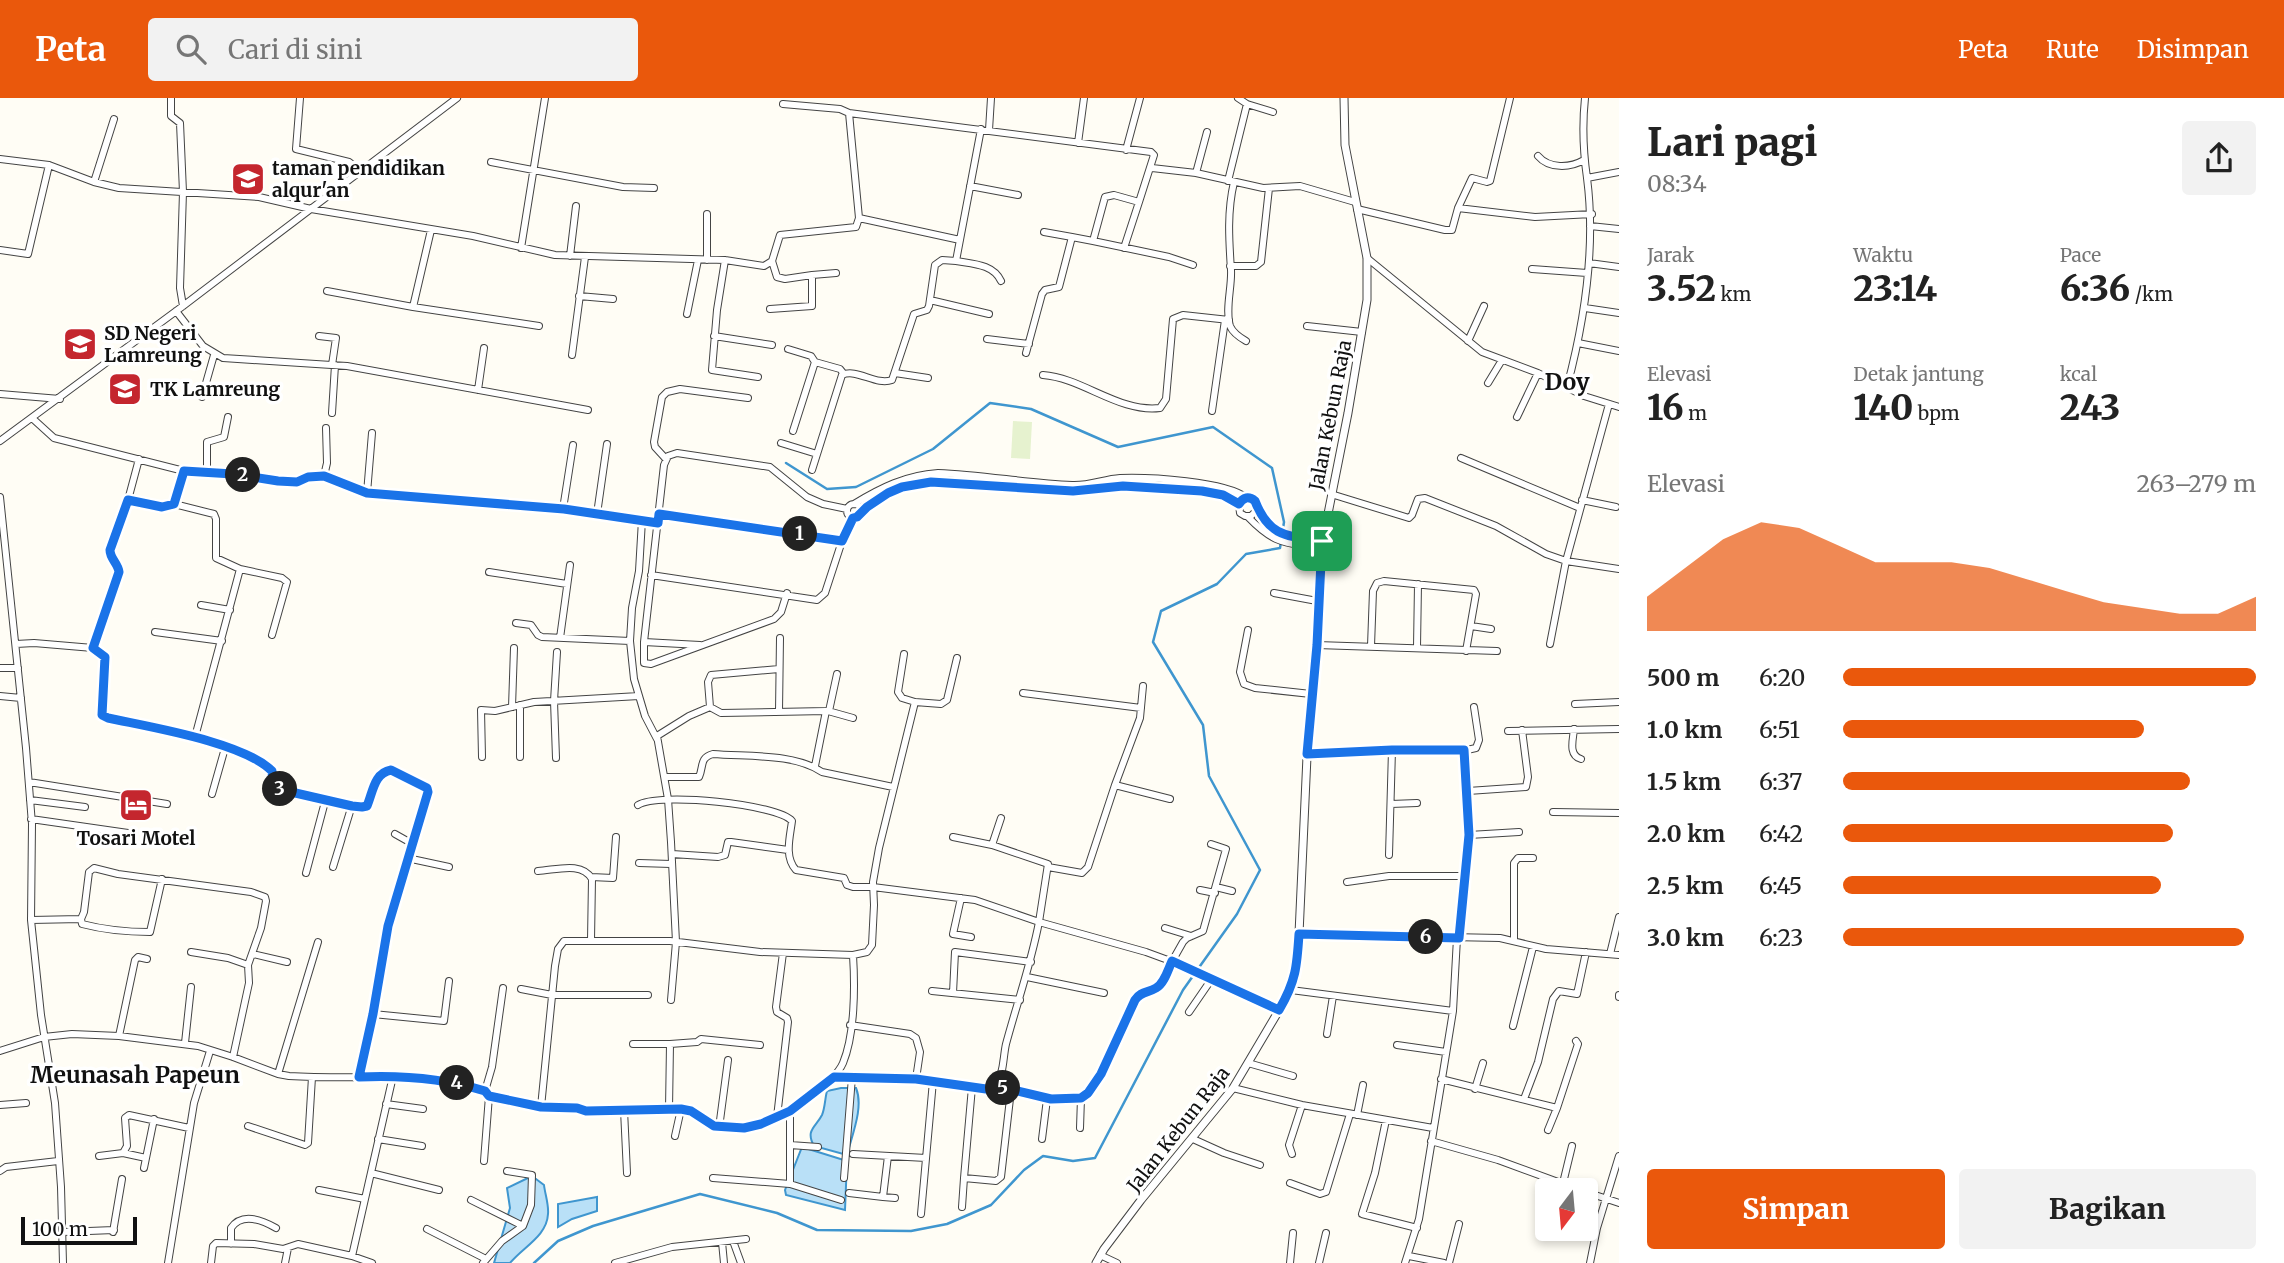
<!DOCTYPE html>
<html lang="id">
<head>
<meta charset="utf-8">
<style>
	:root { --surface:#fff; --page:#f2f2f2; --text:#222; --muted:#767676; --accent:#ea580c }
	body { margin:0; font-family:Merriweather,serif; background:var(--page); color:var(--text); height:100vh; display:flex; flex-direction:column; font-size:26px; white-space:nowrap }
	* { box-sizing:border-box; margin:0 }
	p { font-size:23px; color:var(--muted) }
	.icon { flex:none; width:38px; height:38px; fill:none; stroke:currentColor; stroke-width:2; stroke-linecap:round; stroke-linejoin:round }
	.map { position:relative; flex:1; overflow:hidden }
	.panel { display:flex; flex-direction:column; background:var(--surface); width:665px }
	.panel>* { flex:none }
	.needle { width:46px; rotate:196deg }
	.controls { position:absolute; left:1535px; top:1080px; display:grid; gap:14px }
	.controls a { display:grid; place-items:center; width:63px; height:63px; border-radius:7px; background:var(--surface); box-shadow:0 4px 10px #0003; font-size:35px }
	.scale { position:absolute; left:21px; bottom:18px; width:116px; box-sizing:border-box; padding-left:7px; border:4px solid #111; border-top:0; font-size:19px; line-height:24px; white-space:nowrap; color:#111; -webkit-text-stroke:5px #fff; paint-order:stroke }
	.pin { position:absolute; display:grid; place-items:center; width:60px; height:60px; color:#fff; margin:-30px; border-radius:14px; box-shadow:0 4px 10px #0006 }
	.km { position:absolute; width:35px; height:35px; margin:-18px; border-radius:50%; background:#222; color:#fff; font-size:19px; line-height:35px; text-align:center }
	.round { display:grid; place-items:center; flex:none; width:74px; height:74px; border-radius:7px; background:var(--page) }
	.head { display:flex; align-items:center; justify-content:space-between; height:119px; padding:0 28px }
	h1 { font-size:38px; font-weight:800; line-height:52px }
	.figures { display:grid; grid-template-columns:repeat(3,1fr); gap:10px; height:119px; padding:7px 28px }
	.figures div { display:grid; align-content:center }
	.figures b { font-size:35px; font-weight:800 }
	.figures small { font-size:19px; font-weight:400 }
	.figures p { font-size:19px }
	.chart { height:196px; padding:14px 28px }
	.chart p { display:flex; justify-content:space-between }
	.chart svg { width:100%; height:126px; margin-top:7px; fill:var(--accent); opacity:.7 }
	.cta { display:flex; gap:14px; margin-top:auto; padding:14px 28px }
	.cta a { flex:1; height:80px; border-radius:7px; background:var(--accent); color:#fff; font-size:28px; font-weight:800; line-height:80px; text-align:center }
	.cta a+a { background:var(--page); color:var(--text) }
	ul { padding:0 28px; list-style:none; font-size:23px }
	li { display:grid; grid-template-columns:112px 84px 1fr; align-items:center; height:52px }
	li i { height:18px; border-radius:9px; background:var(--accent) }
	header { display:flex; align-items:center; gap:42px; box-sizing:border-box; height:98px; padding:0 35px; background:var(--accent); color:#fff }
	header strong { font-size:33px }
	nav { display:flex; gap:38px; margin-inline-start:auto; font-size:24px }
	.search { width:490px; height:63px; background:var(--page); display:flex; align-items:center; gap:18px; box-sizing:border-box; padding:0 24px; border-radius:7px; color:var(--muted); font-size:26px }
	main { display:flex; flex:1; min-height:0 }
	.map>svg:first-child { display:block }
	.pitch { fill:#e6f2cf }
	.water { fill:#b9e0f7; stroke:#3f96cf; stroke-width:2 }
	.lines { fill:none; stroke-linecap:round; stroke-linejoin:round }
	.stream { stroke:#3f96cf; stroke-width:2.5 }
	.minor-casing { stroke:#444; stroke-width:8 }
	.tertiary-casing { stroke:#444; stroke-width:9 }
	.minor { stroke:#fff; stroke-width:6 }
	.tertiary { stroke:#fff; stroke-width:7 }
	.route-casing { stroke:#fff; stroke-width:14 }
	.route { stroke:#1a73e8; stroke-width:9 }
	.labels { text-anchor:middle; stroke-width:7; stroke-linejoin:round; paint-order:stroke }
	.poi-label { font-size:19px; font-weight:bold; fill:#111; stroke:#fff; text-anchor:start }
	.street-label { font-size:19px; fill:#111; stroke:#fff }
	.quarter-label { font-size:23px; font-weight:bold; fill:#111; stroke:#fff }
</style>
</head>
<body>
<header>
<strong>Peta</strong>
<div class="search"><svg class="icon" aria-label="search" viewBox="0 0 24 24"><circle cx="10" cy="10" r="6"/><path d="M15 15l6 6"/></svg>Cari di sini</div>
<nav><a>Peta</a><a>Rute</a><a>Disimpan</a></nav>
</header>
<main>
<div class="map">
<svg width="1619" height="1165" viewBox="0 0 1619 1165">
	<rect width="100%" height="100%" fill="#fffdf5"/>
	<path class="pitch" d="M1013,323L1032,324L1030,361L1011,360Z"/>
	<path class="water" d="M841,990H856C864,1009 852,1037 847,1057L814,1048C805,1032 816,1029 822,1017C825,1010 825,1000 827,993Z
		M802,1049L847,1063L845,1112L786,1097L785,1092Z
		M532,1078L544,1087C545,1096 549,1107 548,1116C547,1138 523,1149 510,1165H494L510,1110L507,1090Z
		M597,1099V1113L572,1121L558,1129V1106Z"/>
	<g class="lines">
		<path class="stream" d="M534,1165L558,1143L593,1128L700,1096L777,1115L817,1132L911,1133L947,1126L991,1107L1024,1072L1043,1058L1073,1063L1095,1060L1183,892L1237,816L1260,772L1209,678L1203,627L1153,544L1161,513L1217,486L1246,456L1280,450L1284,424L1272,370L1213,329L1118,349L1031,311L990,305L933,351L856,389L827,391L786,365"/>
		<g class="minor-casing">
			<path id="minor" d="M171,0V18L180,25L183,94L180,190L183,208
				M300,0L296,51L349,64L361,73
				M1238,0L1247,6L1273,14
				M1585,0C1582,28 1583,52 1587,80
				M783,6L840,11L849,15L1151,54L1154,57L1139,104L1114,97L1105,99L1093,143L1169,159L1193,167
				M989,32L991,0
				M1078,45L1084,0
				M1126,52L1140,0
				M1538,58C1549,71 1570,70 1584,62
				M0,61L49,67L94,84L119,90L259,99L311,111L473,138L555,157L725,162L764,168L772,163L780,137L856,129L859,120L849,15
				M491,64L623,89L654,90
				M1152,70L1196,75L1263,90L1300,88L1355,104
				M1196,75L1207,34
				M1228,83L1247,6
				M94,84L114,21
				M1234,84C1227,114 1229,142 1231,172C1232,189 1225,211 1230,228C1233,235 1239,239 1246,243
				M970,88L1018,97
				M1458,110L1535,119L1592,116
				M1357,111L1445,132H1452L1458,110L1472,80L1487,84L1490,83L1510,0
				M707,116V162
				M859,120L960,142
				M1590,128L1619,131
				M431,132L413,209L539,228
				M1044,134L1072,139
				M521,150L545,0
				M1124,150L1139,104
				M0,152L28,156L49,67
				M570,158L576,108
				M1367,160L1482,254L1538,275L1584,298L1619,309
				M725,162L717,212L712,272L758,279
				M956,163C973,166 993,166 1001,183
				M1589,165L1619,169
				M1230,168H1256L1261,164L1269,90
				M1532,171L1587,175
				M812,177L836,175
				M327,193L413,209
				M579,198L613,201
				M930,202L989,216
				M1585,210L1619,215
				M770,211L812,208V177L785,181L777,179L772,163
				M176,213L203,248L223,260L347,268L588,312
				M687,216L698,162
				M1307,228L1362,234
				M319,238L336,240L332,267
				M714,238L772,247
				M987,241L1029,246
				M1468,243L1484,208
				M1578,245L1619,253
				M788,251L811,258L815,264L793,333
				M1026,255L1042,196L1045,192L1059,189L1072,139L1093,143
				M572,257L585,159
				M815,264L840,271L844,276
				M895,275L928,280
				M1043,277C1083,280 1119,315 1160,310L1166,301L1173,221L1183,217L1229,222
				M1488,285L1502,262
				M1567,289C1585,221 1596,149 1587,80L1619,74
				M478,292L484,250
				M0,296L60,301
				M202,299L214,257
				M1609,306L1566,463L1619,471
				M1212,313L1225,222
				M332,315L335,267
				M1517,319L1538,275
				M32,320L54,340L184,373L223,375L297,384C322,372 337,384 359,394L563,411L658,425
				M0,343L183,208L457,0
				M781,345L817,356
				M1461,360L1580,410
				M666,361L655,349L654,344L662,299L667,294L680,291L748,300
				M812,372L842,277C857,270 876,288 892,282L914,216L927,212L929,208L935,167L942,162L956,163L981,31
				M207,373V344L224,339L228,319
				M324,378L327,365L326,330
				M367,395L372,335
				M1331,396L1409,420L1412,417L1418,401L1425,400L1496,428L1546,456L1566,463L1550,546
				M0,399L26,650L32,726L31,822L41,917L55,1005L61,1089L63,1165
				M128,402L162,409L174,406L214,416L216,421V460L240,471L195,639
				M1582,402L1616,409
				M174,406L184,373
				M854,406C880,390 906,377 938,375C983,377 1028,385 1072,387C1089,388 1104,381 1120,380C1149,379 1225,383 1247,400
				M847 413a7 7 0 1 1 14 0a7 7 0 1 1-14 0Z
				M563,411L573,347
				M1257,412C1277,441 1289,438 1322,443
				M861,414L888,395L902,389L931,384L1073,393L1123,388L1202,393L1223,397L1239,406L1240,415L1245,418H1251L1257,412L1255,403L1250,400L1244,401L1239,406
				M597,416L607,346
				M659,416L842,443
				M1248,419C1275,447 1284,444 1321,451
				M642,422L639,473L632,510L630,543L634,581L645,618L657,641
				M240,471L282,480L287,484L272,537
				M489,474L567,486
				M651,477L817,502L825,495L842,443L853,420
				M787,495L781,514L774,521L651,566L644,565V544L664,367L668,358L677,355L770,369L807,399L823,406L847,411
				M1274,495L1317,503
				M201,507L230,512
				M516,525L531,527L538,537L542,539L630,543
				M1471,528L1491,531
				M1248,532L1240,574L1244,586L1255,590L1311,596
				M155,534L222,543
				M560,540L570,467
				M644,544L700,547
				M16,546L34,545L93,550L105,559L101,614L103,618L195,639L235,653L269,670C275,676 270,685 278,691L361,709L367,708C373,694 374,675 391,672L427,690L428,694L388,828L373,916L359,979
				M1317,547L1497,553
				M1371,548L1373,493L1377,485L1384,483L1474,492L1476,496L1466,553
				M1417,549L1418,486
				M93,550L119,474C118,465 110,461 110,452L128,402L139,361
				M0,570H18
				M1023,595L1141,610
				M0,598L21,600
				M915,604L941,606L947,602L957,560
				M1575,606L1619,604
				M512,609L514,550
				M710,609L721,615L826,613L815,668
				M779,613L780,540
				M828,613L853,620
				M829,613L837,576
				M1574,631C1573,642 1568,657 1581,661
				M1508,633L1619,631
				M1307,655L1392,652
				M482,659L481,612L495,613L534,604L639,598
				M520,659V607
				M556,660L554,603L557,554
				M665,679H699C704,668 699,660 713,656C747,659 794,655 822,674L893,689
				M29,684L167,706
				M1115,687L1170,701
				M1468,693L1526,689L1528,679L1522,632
				M212,696L225,650
				M30,702L85,709
				M1391,706L1417,705
				M638,707C658,694 778,706 792,723C790,739 784,759 796,772L844,780L847,787L853,789H873L975,802L1039,824L1048,766L992,747L1001,720
				M1553,714L1619,715
				M31,721L128,735
				M395,736L411,745
				M1469,737L1519,734
				M953,739L992,747
				M672,756L718,759L725,757L728,744H731L788,752
				M1389,757L1392,652H1467L1476,650L1479,642L1474,609
				M407,760L449,769
				M639,765L671,766
				M333,769L352,707
				M1048,769L1082,775L1088,769L1115,687L1140,620L1143,588
				M538,773C556,772 582,763 592,781L591,842
				M306,775L326,700
				M591,779L613,780L616,739
				M1347,784L1389,778H1464
				M1216,789L1232,793
				M1200,792L1215,795
				M961,800L953,836L971,839
				M81,821L82,826C105,832 127,834 150,834L162,781
				M31,822L81,821L84,814L89,774L94,770L118,776L251,794L265,799L266,803L261,830L248,867L249,885L233,959
				M1165,830L1191,838
				M1299,836L1500,840L1546,851L1619,857
				M1459,840L1469,737L1464,652
				M1514,842V765L1518,760H1533
				M191,854L228,860L248,867
				M253,856L287,864
				M1610,856L1619,819
				M1027,879L1104,895
				M521,891L552,897H648
				M1291,892L1453,913
				M932,893L1020,902
				M953,895L955,854L1031,864
				M1619,899V897
				M671,902L676,844L671,744L668,701L657,638L689,618L710,609L708,584L711,577L779,571
				M1189,914L1211,882
				M373,916L444,923L449,883
				M850,927L910,936L916,940L920,954L916,981
				M1513,928L1533,849
				M1327,936L1333,898
				M119,938L135,862L138,859L147,861
				M185,945L191,889
				M633,946H670
				M1397,947L1446,954
				M0,953L44,939L72,936L119,938L198,948L233,959L278,976L289,978C355,982 420,973 485,993L489,998L541,1009L577,1010L586,1013L681,1011C697,1014 708,1029 725,1031C733,1031 743,1031 752,1029C775,1023 834,987 843,965C855,936 855,888 853,857L867,854L872,847L874,807L873,784L879,750L915,604L902,600L898,594L904,556
				M1248,965L1293,978
				M278,976L318,844
				M834,979L916,981L986,991L996,988C1004,976 1003,959 1006,946C1017,905 1031,866 1039,824L1146,854L1176,865L1279,912
				M1441,981L1557,1010L1578,946L1576,943
				M996,988L1051,1001L1081,1000L1088,995L1101,976L1139,896L1157,890L1183,844L1187,840L1203,833L1226,751L1211,746
				M1233,990L1302,1007L1433,1030
				M1475,991L1483,965
				M485,993L492,969L503,890
				M1524,1001L1538,964L1553,901L1559,893L1577,896L1586,854
				M386,1006L423,1011
				M0,1007L26,1005
				M541,1009L555,868L558,851L564,843H670L760,854L853,857
				M669,1011L670,946L697,944L701,941L760,947
				M624,1012L627,1075
				M790,1013V1086
				M1357,1017L1363,987
				M777,1019L788,924L787,920L777,914L776,909L783,855
				M1386,1022L1375,1075L1362,1116L1417,1130
				M248,1028L305,1047L308,1045L312,979
				M719,1030L728,962
				M1080,1030L1081,1000
				M1548,1032L1557,1010
				M675,1038L681,1011
				M378,1041L422,1048
				M1042,1041L1047,1001
				M1193,1041L1224,1055L1260,1067
				M1431,1043L1498,1062L1580,1092
				M790,1047L818,1049
				M123,1055L127,1048L125,1020L129,1017L189,1030
				M853,1056L926,1060
				M1292,1056L1289,1047L1302,1007
				M99,1058L123,1055L146,1060
				M888,1058L883,1099L895,1100
				M484,1063L489,998
				M144,1070L154,1021
				M0,1073L6,1069L58,1063
				M371,1075L439,1092
				M713,1080L790,1086L841,1102
				M844,1080L852,979
				M964,1080L972,989
				M1290,1085L1320,1096L1326,1094L1350,1016
				M1563,1085L1572,1048
				M319,1092L365,1101
				M1586,1094L1619,1105
				M849,1095L883,1099
				M471,1102L523,1128
				M962,1109L964,1080L996,1083L1001,1079L1011,992
				M921,1116L933,983
				M427,1131L486,1161
				M63,1134L114,1132
				M113,1134L122,1081
				M733,1143L741,1165
				M722,1144L724,1165
				M231,1146V1130C242,1114 262,1122 276,1130
				M1100,1157L1117,1165
				M352,1158L372,1165
				M1409,1158L1444,1165
				M168,1165L194,1005L210,953
				M211,1165L213,1148L216,1145L254,1146L283,1151L298,1146L352,1158L393,978
				M285,1165L288,1150
				M483,1165L502,1143L523,1128L531,1107L532,1077L507,1073
				M615,1165L672,1149L746,1141
				M1290,1165L1293,1135
				M1319,1165L1326,1135
				M1405,1165L1419,1121L1448,944L1453,913L1457,840
				M1449,1165L1459,1126
				M1590,1165L1597,1130L1619,1058"/>
		</g>
		<g class="tertiary-casing">
			<path id="tertiary" d="M1096,1165L1104,1151L1141,1102L1233,990L1291,892L1296,872L1299,836L1308,636L1317,547L1321,451L1348,315L1367,202V160L1345,47L1344,0"/>
		</g>
		<use href="#minor" class="minor"/>
		<use href="#tertiary" class="tertiary"/>
	</g>
	<g class="lines">
		<g class="route-casing">
			<path id="route" d="M184,373L233,376L278,383L297,384L308,379L324,378L367,395L564,411L658,425L659,416L842,443L853,420L857,419L867,409L888,395L902,389L931,384L1073,393L1123,388L1202,393L1223,397L1239,406C1243,399 1249,398 1255,403C1269,439 1287,438 1322,443L1317,547L1307,656L1392,652H1464L1469,737L1459,840L1299,836C1297,868 1296,883 1279,912L1172,863C1168,872 1164,886 1156,890C1148,895 1141,893 1135,902L1101,976L1088,995L1081,1000L1051,1001L996,988L986,991L916,981L834,979L790,1013L761,1026L744,1030L714,1028L691,1013L681,1011L586,1013L577,1010L541,1009L489,998L485,993C443,980 402,977 359,979L373,916L388,828L428,694L427,690L391,672C374,675 373,694 367,708L362,709L352,708L278,691L273,686L272,673C243,644 149,629 108,620L102,617L105,559L93,550L119,474C118,465 110,461 110,452L128,402L162,409L174,406Z"/>
		</g>
		<use href="#route" class="route"/>
	</g>
	<defs>
		<g id="school-square" transform="scale(1.75)"><rect x="-9" y="-9" width="18" height="18" rx="4" fill="#c4262e" stroke="#fff"/><path d="M0-5L7-2L0 1L-7-2ZM-4 1L0 2.5L4 1V4Q0 6-4 4Z" fill="#fff"/></g>
		<g id="hotel-square" transform="scale(1.75)"><rect x="-9" y="-9" width="18" height="18" rx="4" fill="#c4262e" stroke="#fff"/><path d="M-6-4.5h1.5V1H6V5H4.5V3h-9V5H-6ZM-4 0a1.8 1.8 0 1 1 3.6 0ZM.5 0V-2.5h3Q6-2.5 6 0Z" fill="#fff"/></g>
	</defs>
	<g fill-rule="evenodd">
		<use href="#school-square" x="248" y="81"/>
		<use href="#school-square" x="80" y="246"/>
		<use href="#school-square" x="125" y="291"/>
		<use href="#hotel-square" x="136" y="707"/>
	</g>
	<g class="labels">
		<g class="poi-label">
			<text x="272" y="77">taman pendidikan<tspan x="272" dy="22">alqur'an</tspan></text>
			<text x="104" y="242">SD Negeri<tspan x="104" dy="22">Lamreung</tspan></text>
			<text x="150" y="298">TK Lamreung</text>
			<text x="136" y="747" text-anchor="middle">Tosari Motel</text>
		</g>
		<g class="street-label">
			<text transform="translate(1330 317) rotate(-79)" y="7">Jalan Kebun Raja</text>
			<text transform="translate(1178 1031) rotate(-52)" y="7">Jalan Kebun Raja</text>
		</g>
		<g class="quarter-label">
			<text x="1567" y="292">Doy</text>
			<text x="135" y="985">Meunasah Papeun</text>
		</g>
	</g>
</svg>
<div class="controls">
<a><svg class="needle" viewBox="-14 -14 28 28"><path d="M0-13l5 13h-10z" fill="#e53935"/><path d="M0 13l5-13h-10z" fill="#767676"/></svg></a>
</div>
<div class="scale">100 m</div>
<div class="pin" style="left:1322px;top:443px;background:#1e9e55"><svg class="icon" aria-label="arrive" viewBox="0 0 24 24"><path d="M6 21V4h12l-3 4 3 4H6"/></svg></div>
<b class="km" style="left:800px;top:436px">1</b>
<b class="km" style="left:243px;top:377px">2</b>
<b class="km" style="left:280px;top:691px">3</b>
<b class="km" style="left:457px;top:985px">4</b>
<b class="km" style="left:1003px;top:990px">5</b>
<b class="km" style="left:1426px;top:839px">6</b>
</div>
<section class="panel">
<div class="head"><div><h1>Lari pagi</h1><p>08:34</p></div><a class="round"><svg class="icon" aria-label="share" viewBox="0 0 24 24"><path d="M12 15V3M7 8l5-5 5 5M5 13v7h14v-7"/></svg></a></div>
<div class="figures">
<div><p>Jarak</p><b>3.52<small> km</small></b></div>
<div><p>Waktu</p><b>23:14</b></div>
<div><p>Pace</p><b>6:36<small> /km</small></b></div>
</div>
<div class="figures">
<div><p>Elevasi</p><b>16<small> m</small></b></div>
<div><p>Detak jantung</p><b>140<small> bpm</small></b></div>
<div><p>kcal</p><b>243</b></div>
</div>
<div class="chart"><p><span>Elevasi</span>263–279 m</p>
<svg viewBox="0 0 160 44" preserveAspectRatio="none"><path d="M0 44V32L10 22L20 12L30 6L40 8L50 14L60 20L70 20L80 20L90 22L100 26L110 30L120 34L130 36L140 38L150 38L160 32V44z"/></svg>
</div>
<ul>
<li><b>500 m</b>6:20<i style="width:100%"></i></li>
<li><b>1.0 km</b>6:51<i style="width:73%"></i></li>
<li><b>1.5 km</b>6:37<i style="width:84%"></i></li>
<li><b>2.0 km</b>6:42<i style="width:80%"></i></li>
<li><b>2.5 km</b>6:45<i style="width:77%"></i></li>
<li><b>3.0 km</b>6:23<i style="width:97%"></i></li>
</ul>
<div class="cta"><a>Simpan</a><a>Bagikan</a></div>
</section>
</main>
</body>
</html>
